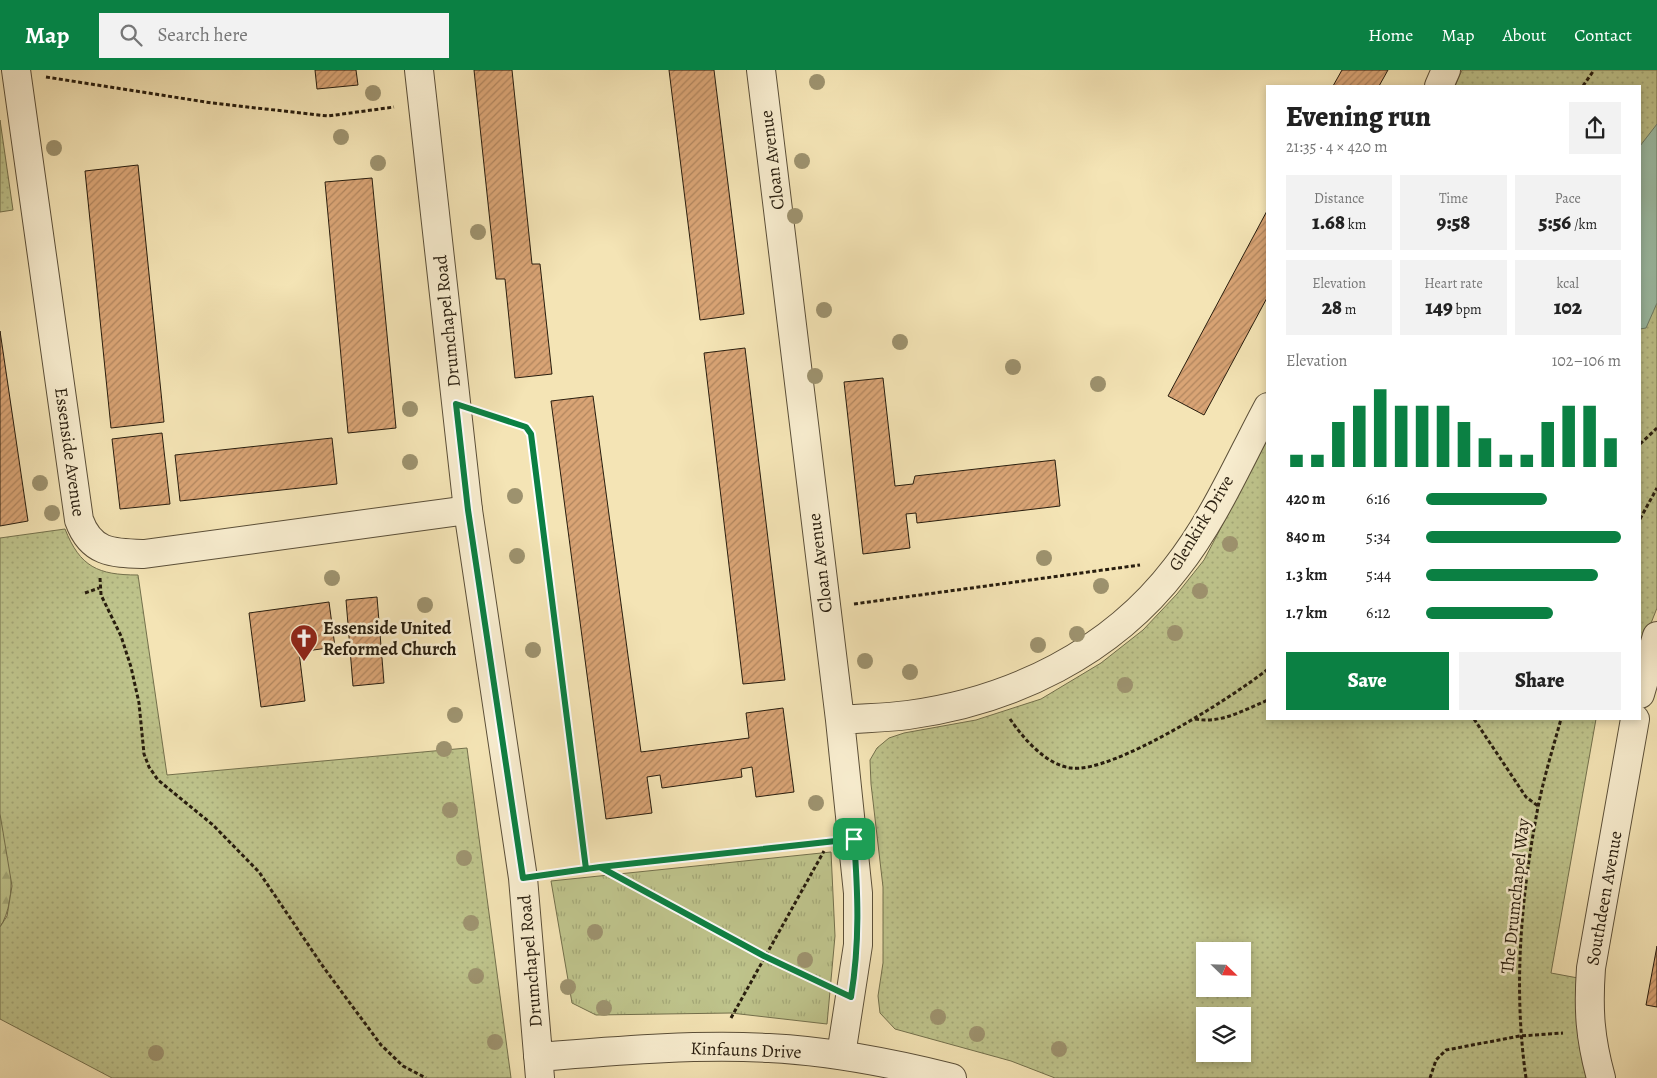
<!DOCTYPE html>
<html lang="en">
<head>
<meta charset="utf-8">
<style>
	:root { --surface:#fff; --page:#f2f2f2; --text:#222; --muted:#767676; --accent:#0b8043 }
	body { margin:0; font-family:Alegreya,serif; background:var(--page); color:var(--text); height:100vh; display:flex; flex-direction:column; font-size:19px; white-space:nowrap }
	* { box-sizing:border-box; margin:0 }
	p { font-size:16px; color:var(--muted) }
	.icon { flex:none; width:28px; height:28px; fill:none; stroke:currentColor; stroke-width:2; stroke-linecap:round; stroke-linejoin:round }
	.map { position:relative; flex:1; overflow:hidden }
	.side { position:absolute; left:1266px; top:15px; width:375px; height:635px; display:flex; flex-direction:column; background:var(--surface); border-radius:0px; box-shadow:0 2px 8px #0003 }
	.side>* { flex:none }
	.needle { width:32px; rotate:113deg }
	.buttons { position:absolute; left:1196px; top:872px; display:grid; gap:10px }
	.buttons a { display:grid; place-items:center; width:55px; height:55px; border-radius:0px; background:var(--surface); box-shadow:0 2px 8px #0003; font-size:25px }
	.pin { position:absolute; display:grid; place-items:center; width:42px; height:42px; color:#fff; margin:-21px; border-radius:10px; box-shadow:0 2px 8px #0006 }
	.round { display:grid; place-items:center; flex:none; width:52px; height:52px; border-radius:0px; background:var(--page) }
	.head { display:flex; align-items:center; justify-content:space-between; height:85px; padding:0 20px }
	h1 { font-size:28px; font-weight:800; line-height:38px }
	.figures { display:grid; grid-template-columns:repeat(3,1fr); gap:8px; height:85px; padding:5px 20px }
	.figures div { display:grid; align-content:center; border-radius:0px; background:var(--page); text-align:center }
	.figures b { font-size:21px; font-weight:800 }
	.figures small { font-size:14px; font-weight:400 }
	.figures p { font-size:14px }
	.chart { height:140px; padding:10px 20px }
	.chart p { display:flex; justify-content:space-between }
	.chart svg { width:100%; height:90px; margin-top:5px; stroke:var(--accent); stroke-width:6 }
	.button { display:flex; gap:10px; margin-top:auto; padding:10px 20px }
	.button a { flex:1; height:58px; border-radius:0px; background:var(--accent); color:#fff; font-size:20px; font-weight:800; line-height:58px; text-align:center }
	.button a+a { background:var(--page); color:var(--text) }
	ul { padding:0 20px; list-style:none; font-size:16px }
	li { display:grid; grid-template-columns:80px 60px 1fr; align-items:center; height:38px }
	li i { height:12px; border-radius:6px; background:var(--accent) }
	header { display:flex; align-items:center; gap:30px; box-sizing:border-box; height:70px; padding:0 25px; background:var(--accent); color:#fff }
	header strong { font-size:24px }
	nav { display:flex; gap:28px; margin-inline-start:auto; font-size:18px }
	.search { width:350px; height:45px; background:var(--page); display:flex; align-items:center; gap:12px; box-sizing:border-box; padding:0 18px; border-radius:0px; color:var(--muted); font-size:19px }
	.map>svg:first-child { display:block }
	.grass { fill:url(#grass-tufts); stroke:#73704c }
	.forest { fill:url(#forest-firs); stroke:#73704c }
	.park { fill:url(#park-dots); stroke:#73704c; fill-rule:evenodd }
	.water { fill:#9cbfa9; stroke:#6e7e6b }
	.building { fill:url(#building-hatch); stroke:#281d0e }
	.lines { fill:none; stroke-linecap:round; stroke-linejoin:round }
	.minor-casing { stroke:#5b4f38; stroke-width:30 }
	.tertiary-casing { stroke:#5b4f38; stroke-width:30 }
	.path { stroke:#281d0e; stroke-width:3; stroke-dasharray:4 2.5; stroke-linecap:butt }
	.minor { stroke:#f8edcf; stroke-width:28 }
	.tertiary { stroke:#f8edcf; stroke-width:28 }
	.tree { fill:#9d926e }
	.route-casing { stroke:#fff; stroke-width:10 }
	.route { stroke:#0b8043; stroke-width:6 }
	.labels { text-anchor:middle; stroke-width:5; stroke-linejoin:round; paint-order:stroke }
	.street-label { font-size:18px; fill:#281d0e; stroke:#f8edcf }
	.poi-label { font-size:18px; font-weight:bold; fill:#281d0e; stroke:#f8edcf; text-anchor:start }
</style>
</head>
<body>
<header>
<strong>Map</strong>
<div class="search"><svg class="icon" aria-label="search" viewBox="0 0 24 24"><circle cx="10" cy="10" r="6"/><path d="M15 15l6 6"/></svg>Search here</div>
<nav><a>Home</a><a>Map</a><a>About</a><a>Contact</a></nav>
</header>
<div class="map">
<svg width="1657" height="1008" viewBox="0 0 1657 1008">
	<defs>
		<pattern id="grass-tufts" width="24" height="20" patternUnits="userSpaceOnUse" patternTransform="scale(1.25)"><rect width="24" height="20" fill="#bec38b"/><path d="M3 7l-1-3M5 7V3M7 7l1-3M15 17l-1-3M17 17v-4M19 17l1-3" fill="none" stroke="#a3a777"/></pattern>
		<pattern id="forest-firs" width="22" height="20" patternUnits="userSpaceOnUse" patternTransform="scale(1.25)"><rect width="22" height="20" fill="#bec38b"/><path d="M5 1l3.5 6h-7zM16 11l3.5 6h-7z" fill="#a3a777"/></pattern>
		<pattern id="park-dots" width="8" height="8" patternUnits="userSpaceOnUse" patternTransform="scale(1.25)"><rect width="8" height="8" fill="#bec38b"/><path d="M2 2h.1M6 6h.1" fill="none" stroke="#a3a777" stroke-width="1.8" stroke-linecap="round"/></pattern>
		<pattern id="building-hatch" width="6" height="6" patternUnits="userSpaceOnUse" patternTransform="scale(1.25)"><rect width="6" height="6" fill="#d9a475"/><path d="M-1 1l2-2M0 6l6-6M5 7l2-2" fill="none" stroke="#b0855e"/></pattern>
	</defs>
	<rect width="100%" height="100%" fill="#f4e4b5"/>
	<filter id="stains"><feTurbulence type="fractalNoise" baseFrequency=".004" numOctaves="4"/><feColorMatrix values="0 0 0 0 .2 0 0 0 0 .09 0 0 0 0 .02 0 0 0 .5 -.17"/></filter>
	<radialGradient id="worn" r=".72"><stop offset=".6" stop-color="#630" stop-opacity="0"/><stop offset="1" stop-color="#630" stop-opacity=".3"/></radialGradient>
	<path class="grass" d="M831,782L835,866L827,954L731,943L596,945L572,933L551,811Z"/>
	<path class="forest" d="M0,744C10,776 19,828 0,857Z"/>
	<path class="park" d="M1462,0H1657V538L1640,581V16H1455Z
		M0,50L13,140L0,142Z
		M1267,370L1268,649H1596L1551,903L1578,908L1588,1008H1055L1011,991L895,959L880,943L878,926L883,893V817L871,714L870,690L877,678L889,668L904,663L976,650L1041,629L1101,593L1143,560L1177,524L1204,490ZM1205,881H1242V919H1205ZM1205,946H1242V984H1205Z
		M65,459C80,497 98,505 138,505L167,705L467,678L511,1008H112L0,949V857L7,846L12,816L0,744V468Z"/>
	<path class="water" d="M1657,54V233L1646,258L1640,259V76Z"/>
	<path class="building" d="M315,0H356L358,15L317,19Z
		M474,0H512L532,194H540L552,304L515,308L505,209H496Z
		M669,0H714L744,244L700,250Z
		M1342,0H1388L1379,16H1333Z
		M138,95L164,352L111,358L85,101Z
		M372,108L396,358L348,363L325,112Z
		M1268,139V226L1204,345L1168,326Z
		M0,261L28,451L0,456Z
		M745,278L785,610L743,614L704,283Z
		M883,308L895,416L913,414L915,406L1055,390L1060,436L917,453L916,443L906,444L910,478L863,484L844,312Z
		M593,326L641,682L749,668L746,643L783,638L794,722L756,727L752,697L741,699L742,707L662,718L660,705L647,707L652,743L606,749L551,331Z
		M162,363L170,434L120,439L112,369Z
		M332,368L337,414L180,431L175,385Z
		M377,527L384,613L353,616L346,530Z
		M329,532L335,577L299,582L305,631L261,637L249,543Z
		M1657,876V937L1646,935Z"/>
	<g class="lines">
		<g class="minor-casing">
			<path id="minor" d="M16,0L79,450C91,483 112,483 144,484L468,440
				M761,0L840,650L858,823V875L841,985
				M1439,16L1446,0
				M1640,624L1657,566
				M840,650C862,648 885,648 908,645C1012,631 1111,583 1176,498C1214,450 1239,391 1268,337
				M1601,1008C1590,968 1588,940 1591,898L1635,649"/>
		</g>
		<g class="tertiary-casing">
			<path id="tertiary" d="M419,0L468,440L523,808L540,1008
				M538,987C615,981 692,974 769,978C831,981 892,993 952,1008"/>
		</g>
		<path class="path" d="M46,7L212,33L328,46L394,37
			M1583,16L1594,0
			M486,344L526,357L531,364L586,799
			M1640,374L1657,358
			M1640,449L1657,418
			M100,508L101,525L121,566L131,597L139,633L144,684L149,697L158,710L213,755L259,802L324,898L381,975L403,996L426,1008
			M85,523L99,518
			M854,534L1140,495
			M1010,649C1023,668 1046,695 1071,698C1112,704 1233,627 1268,599
			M1195,649C1221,654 1244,640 1268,630
			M1474,649L1526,727L1538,736
			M600,798L764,886L823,914
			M551,804L826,772
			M731,948L824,781
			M1430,1008L1436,990L1446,980L1520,966L1563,963
			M1526,1008C1513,918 1521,826 1538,737C1544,707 1553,678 1561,649"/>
		<use href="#minor" class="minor"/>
		<use href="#tertiary" class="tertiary"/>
	</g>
	<g class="tree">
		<circle cx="817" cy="12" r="8"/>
		<circle cx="373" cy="23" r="8"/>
		<circle cx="341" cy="67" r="8"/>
		<circle cx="54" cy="78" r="8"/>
		<circle cx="802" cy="91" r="8"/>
		<circle cx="378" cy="93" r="8"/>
		<circle cx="795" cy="146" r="8"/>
		<circle cx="478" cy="162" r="8"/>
		<circle cx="824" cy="240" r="8"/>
		<circle cx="900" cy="272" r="8"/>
		<circle cx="1013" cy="297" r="8"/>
		<circle cx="815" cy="306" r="8"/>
		<circle cx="1098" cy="314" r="8"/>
		<circle cx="410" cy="339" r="8"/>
		<circle cx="410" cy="392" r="8"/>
		<circle cx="40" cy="413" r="8"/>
		<circle cx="515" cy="426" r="8"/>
		<circle cx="52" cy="443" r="8"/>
		<circle cx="1230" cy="474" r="8"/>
		<circle cx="517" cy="486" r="8"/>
		<circle cx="1044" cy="488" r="8"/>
		<circle cx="332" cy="508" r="8"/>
		<circle cx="1101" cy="516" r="8"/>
		<circle cx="1200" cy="521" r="8"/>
		<circle cx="425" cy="535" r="8"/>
		<circle cx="1175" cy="563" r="8"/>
		<circle cx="1077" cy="564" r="8"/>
		<circle cx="1038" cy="575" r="8"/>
		<circle cx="533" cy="580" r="8"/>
		<circle cx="865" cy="591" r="8"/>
		<circle cx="910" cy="602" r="8"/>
		<circle cx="1125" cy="615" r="8"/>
		<circle cx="455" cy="645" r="8"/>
		<circle cx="444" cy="679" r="8"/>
		<circle cx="816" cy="733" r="8"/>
		<circle cx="450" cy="740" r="8"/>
		<circle cx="464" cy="788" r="8"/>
		<circle cx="471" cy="853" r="8"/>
		<circle cx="595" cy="862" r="8"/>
		<circle cx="805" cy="890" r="8"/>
		<circle cx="476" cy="906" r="8"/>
		<circle cx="568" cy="917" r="8"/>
		<circle cx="604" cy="938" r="8"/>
		<circle cx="938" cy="947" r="8"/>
		<circle cx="977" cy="964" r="8"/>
		<circle cx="495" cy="972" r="8"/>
		<circle cx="1059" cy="979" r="8"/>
		<circle cx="156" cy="983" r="8"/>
	</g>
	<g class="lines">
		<g class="route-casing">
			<path id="route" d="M854,769L600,797L523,808L468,440L456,334L526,357L531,364L586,799L600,797L764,886L851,927C860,872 858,824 854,769"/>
		</g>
		<use href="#route" class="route"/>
	</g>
	<defs>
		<g id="church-pin" transform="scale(1.4375)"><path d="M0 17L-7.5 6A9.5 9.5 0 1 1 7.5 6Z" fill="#8f2418" stroke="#f8edcf"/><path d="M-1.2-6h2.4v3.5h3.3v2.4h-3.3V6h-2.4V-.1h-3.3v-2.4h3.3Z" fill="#fff"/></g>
	</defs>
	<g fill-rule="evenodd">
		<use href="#church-pin" x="304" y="568"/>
	</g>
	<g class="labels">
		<g class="street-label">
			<text transform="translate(772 90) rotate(-97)" y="6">Cloan Avenue</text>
			<text transform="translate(447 251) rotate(-96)" y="6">Drumchapel Road</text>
			<text transform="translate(70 382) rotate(82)" y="6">Essenside Avenue</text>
			<text transform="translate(1201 453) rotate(-59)" y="6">Glenkirk Drive</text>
			<text transform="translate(820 493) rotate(-97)" y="6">Cloan Avenue</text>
			<text transform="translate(1515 826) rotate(-84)" y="6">The Drumchapel Way</text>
			<text transform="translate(1604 828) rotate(-80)" y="6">Southdeen Avenue</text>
			<text transform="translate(530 891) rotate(-95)" y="6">Drumchapel Road</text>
			<text transform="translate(746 980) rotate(2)" y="6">Kinfauns Drive</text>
		</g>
		<g class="poi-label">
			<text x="323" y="564">Essenside United<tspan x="323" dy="21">Reformed Church</tspan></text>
		</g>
	</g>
	<rect width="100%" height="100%" filter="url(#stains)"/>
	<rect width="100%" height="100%" fill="url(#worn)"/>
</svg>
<div class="buttons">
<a><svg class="needle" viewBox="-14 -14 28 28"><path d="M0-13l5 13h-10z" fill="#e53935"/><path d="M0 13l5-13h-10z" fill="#767676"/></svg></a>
<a><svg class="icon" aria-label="layers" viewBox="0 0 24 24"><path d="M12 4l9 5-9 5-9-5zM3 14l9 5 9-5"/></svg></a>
</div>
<div class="pin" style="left:854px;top:769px;background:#1e9e55"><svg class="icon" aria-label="arrive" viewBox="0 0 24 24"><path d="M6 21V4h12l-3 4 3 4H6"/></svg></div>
<section class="side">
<div class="head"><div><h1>Evening run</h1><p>21:35 · 4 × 420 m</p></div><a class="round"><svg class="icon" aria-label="share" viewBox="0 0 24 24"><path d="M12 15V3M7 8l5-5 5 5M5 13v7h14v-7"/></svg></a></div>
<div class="figures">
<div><p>Distance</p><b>1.68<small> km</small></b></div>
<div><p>Time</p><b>9:58</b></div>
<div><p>Pace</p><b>5:56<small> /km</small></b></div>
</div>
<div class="figures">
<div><p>Elevation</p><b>28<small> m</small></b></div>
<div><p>Heart rate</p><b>149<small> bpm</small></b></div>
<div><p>kcal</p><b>102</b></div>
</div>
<div class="chart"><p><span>Elevation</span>102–106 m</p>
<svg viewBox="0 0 160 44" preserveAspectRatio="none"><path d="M5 44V38M15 44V38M25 44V22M35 44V14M45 44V6M55 44V14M65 44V14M75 44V14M85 44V22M95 44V30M105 44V38M115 44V38M125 44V22M135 44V14M145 44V14M155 44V30"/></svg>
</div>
<ul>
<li><b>420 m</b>6:16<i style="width:62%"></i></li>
<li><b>840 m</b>5:34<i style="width:100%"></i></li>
<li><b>1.3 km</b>5:44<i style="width:88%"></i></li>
<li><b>1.7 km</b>6:12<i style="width:65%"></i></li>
</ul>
<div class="button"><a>Save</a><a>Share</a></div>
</section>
</div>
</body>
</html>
